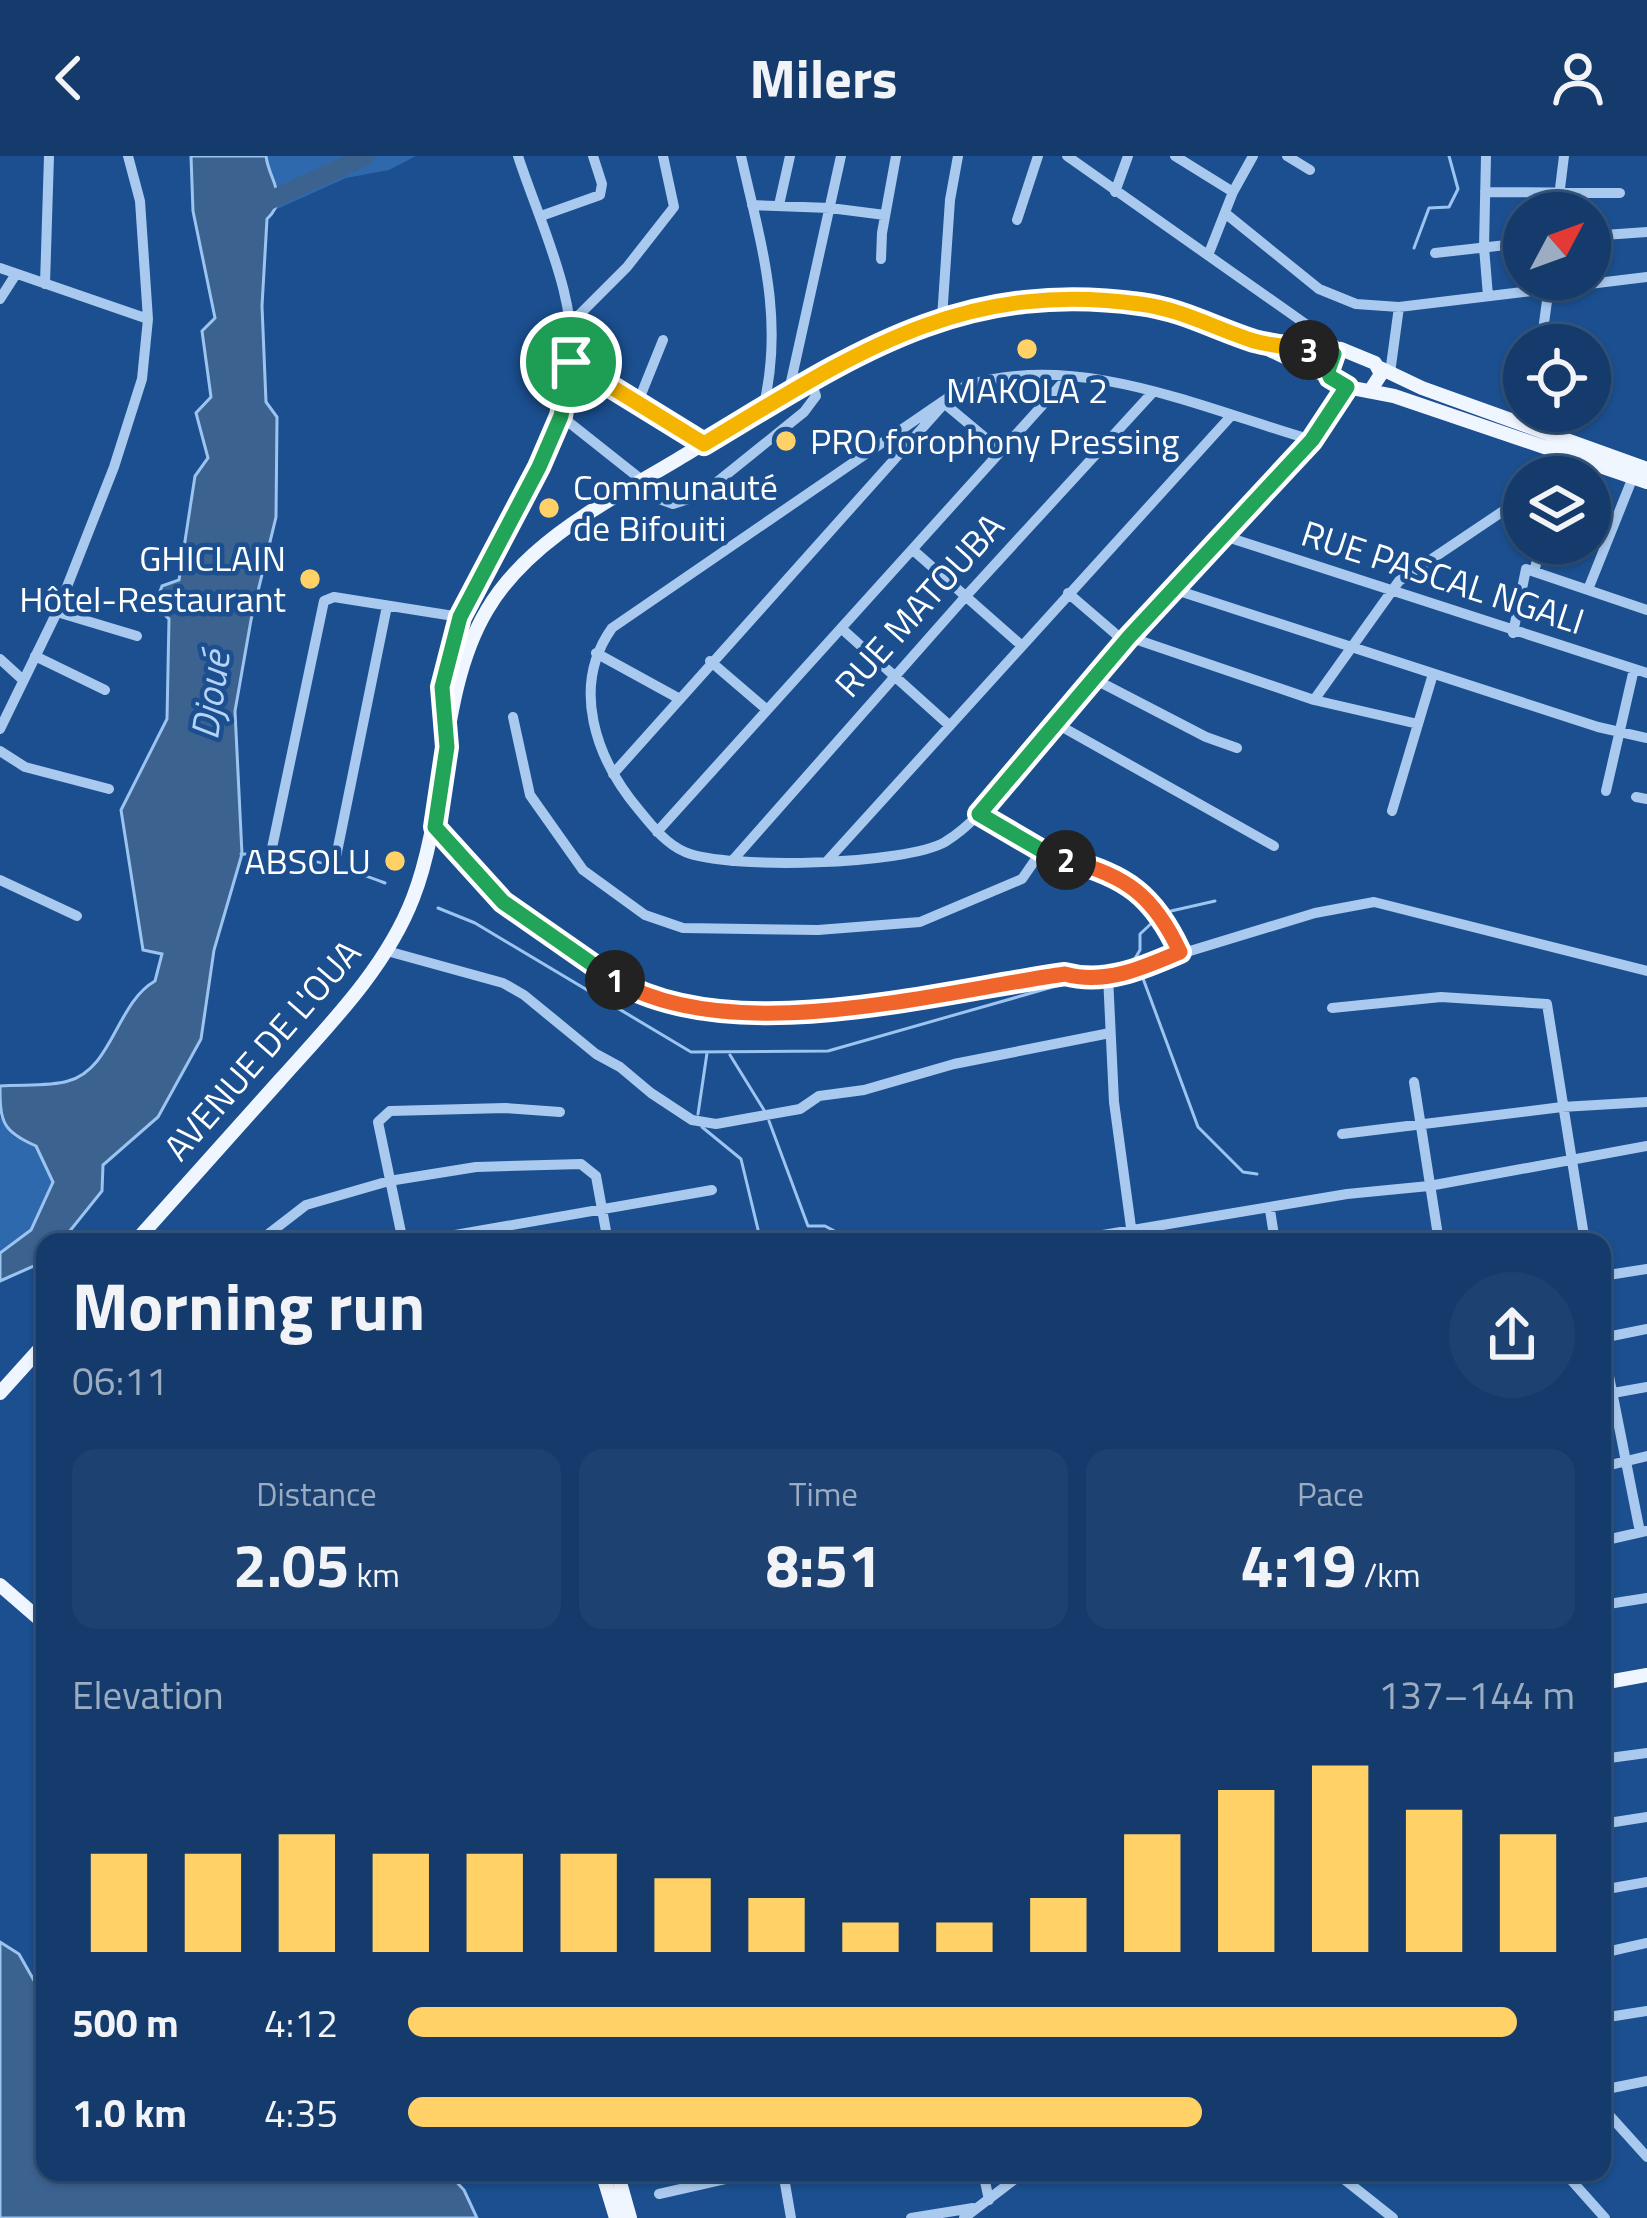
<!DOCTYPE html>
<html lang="en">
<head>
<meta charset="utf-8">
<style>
	:root { --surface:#143b6b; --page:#1d4271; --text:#f1f3f6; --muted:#9dadc1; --line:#33557e; --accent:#ffd166 }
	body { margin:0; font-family:"Titillium Web",sans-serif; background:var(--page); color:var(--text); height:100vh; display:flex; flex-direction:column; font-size:45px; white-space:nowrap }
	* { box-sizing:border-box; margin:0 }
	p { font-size:39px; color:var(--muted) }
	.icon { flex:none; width:66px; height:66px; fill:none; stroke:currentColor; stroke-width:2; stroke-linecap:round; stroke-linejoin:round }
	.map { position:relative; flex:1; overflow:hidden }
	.panel { position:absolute; left:36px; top:1077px; width:1575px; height:948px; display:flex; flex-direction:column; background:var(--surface); border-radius:24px; box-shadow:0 3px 9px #0004,0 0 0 3px var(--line) }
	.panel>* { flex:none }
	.needle { width:78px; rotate:49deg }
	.fabs { position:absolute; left:1503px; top:36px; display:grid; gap:24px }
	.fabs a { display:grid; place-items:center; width:108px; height:108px; border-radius:50%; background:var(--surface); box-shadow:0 3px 9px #0004,0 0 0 3px var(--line); font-size:60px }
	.pin { position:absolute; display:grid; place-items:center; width:102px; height:102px; color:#fff; margin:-51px; border:6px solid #fff; border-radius:50%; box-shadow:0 3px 12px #0007 }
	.km { position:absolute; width:60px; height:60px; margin:-30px; border-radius:50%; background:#222; color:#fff; font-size:33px; line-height:60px; text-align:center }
	.round { display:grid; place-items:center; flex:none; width:126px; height:126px; border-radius:63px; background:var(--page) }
	.head { display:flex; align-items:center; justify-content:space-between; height:204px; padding:0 36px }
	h1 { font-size:66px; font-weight:700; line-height:90px }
	.stats { display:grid; grid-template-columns:repeat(3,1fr); gap:18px; height:204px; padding:12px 36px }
	.stats div { display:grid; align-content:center; border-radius:24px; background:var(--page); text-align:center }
	.stats b { font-size:60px; font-weight:700 }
	.stats small { font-size:33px; font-weight:400 }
	.stats p { font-size:33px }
	.chart { height:336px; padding:24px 36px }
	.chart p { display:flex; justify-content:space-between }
	.chart svg { width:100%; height:216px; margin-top:12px; stroke:var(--accent); stroke-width:6 }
	ul { padding:0 36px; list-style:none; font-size:39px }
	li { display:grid; grid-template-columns:192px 144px 1fr; align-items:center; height:90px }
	li i { height:30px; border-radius:15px; background:var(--accent) }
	header { display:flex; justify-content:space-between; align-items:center; height:156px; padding:0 36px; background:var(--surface); font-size:54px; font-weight:700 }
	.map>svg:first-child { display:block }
	.green { fill:#2e69ad }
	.water { fill:#3c6290; stroke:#9cc4f0; stroke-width:3 }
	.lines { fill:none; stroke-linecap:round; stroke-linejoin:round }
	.stream { stroke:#9cc4f0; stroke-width:3 }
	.river { stroke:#3c6290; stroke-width:18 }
	.minor { stroke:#a9c9ee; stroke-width:10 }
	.major { stroke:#f0f6ff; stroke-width:14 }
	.split-1-casing { stroke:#fff; stroke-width:24 }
	.split-2-casing { stroke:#fff; stroke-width:24 }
	.split-3-casing { stroke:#fff; stroke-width:24 }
	.split-4-casing { stroke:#fff; stroke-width:24 }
	.split-1 { stroke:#22a559; stroke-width:15 }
	.split-2 { stroke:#f0652b; stroke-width:15 }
	.split-3 { stroke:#22a559; stroke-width:15 }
	.split-4 { stroke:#f5b400; stroke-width:15 }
	.poi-dot { fill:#ffd166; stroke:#1b4f8f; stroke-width:4.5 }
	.labels { text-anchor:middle; stroke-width:9; stroke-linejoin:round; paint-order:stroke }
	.poi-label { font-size:36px; fill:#fff; stroke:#1b4f8f; text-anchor:start }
	.street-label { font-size:36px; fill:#fff; stroke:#1b4f8f }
	.water-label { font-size:39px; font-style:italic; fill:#b5d3f5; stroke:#1b4f8f }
</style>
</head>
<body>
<header><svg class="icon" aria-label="back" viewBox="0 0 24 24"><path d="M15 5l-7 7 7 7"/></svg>Milers<svg class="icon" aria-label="person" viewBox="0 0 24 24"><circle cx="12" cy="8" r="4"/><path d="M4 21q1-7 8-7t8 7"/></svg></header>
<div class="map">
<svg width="1647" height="2062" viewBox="0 0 1647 2062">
	<rect width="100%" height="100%" fill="#1b4f8f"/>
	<path class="green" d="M266,0H416L389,14L346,22L277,53V29L268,18Z
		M0,961L14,981L36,990L53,1026L31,1074L0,1097Z"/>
	<path class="water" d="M191,0H266C269,25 290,41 267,63L262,150L266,246L277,261L276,361L251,464L235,555L242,698L214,794L201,883L158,961L103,1009L102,1035L61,1086H45V1105L0,1125V1097L31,1074L53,1026L36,990C2,975 0,966 0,930C21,928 48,931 68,925C113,913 116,847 155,825L162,798L143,794L121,654L167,563L169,463L155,450L162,430L179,424L195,320L208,302L196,257L211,241L202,175L215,162L193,55Z
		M0,1786L19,1798L45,1844V2016H447L464,2034L477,2062H0Z"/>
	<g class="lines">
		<path class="stream" d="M1414,92L1429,52L1449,51L1458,33L1449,0
			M241,698C300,700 330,706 385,727
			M438,752L475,767L691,896L828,895L1070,826
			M1171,755L1215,745
			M1130,811L1140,794V778L1155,764
			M1141,817L1198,971L1243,1016L1257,1018L1250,1017
			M730,899L764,954
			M698,958L707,897
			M769,965L808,1070H825L855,1086
			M702,971L741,1003L761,1086"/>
		<path class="river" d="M262,48L366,0"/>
		<path class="minor" d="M741,0C761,89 785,162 763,253
			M1067,0L1341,193
			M1175,0L1233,36
			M1287,0L1310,14
			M1486,0L1484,91L1488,140
			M1115,36L1128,0
			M1485,36L1620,37
			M752,49L830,52L885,59
			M779,49L790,0
			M1225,57L1319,133L1356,148L1399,151L1647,121
			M1557,57L1564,0
			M541,60L600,39L602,28L593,0
			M1017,64L1038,0
			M1590,80L1647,76
			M1209,97L1233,36L1253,0
			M1435,97L1524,87
			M881,103L882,77L896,0
			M0,112L148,163
			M45,128L49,0
			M0,143L16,118
			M942,162L950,44L958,0
			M568,170L627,111L674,51L663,0
			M1541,189L1550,123
			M571,206L703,288
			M1390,217L1399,151
			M788,239L841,0
			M638,246L663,184
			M945,248L1000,294
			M561,260L643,325L654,341L673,348L701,339L804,256L816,240L811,225
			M1312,284C1204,253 1077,194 965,230L612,472C570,531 596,603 639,654C652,670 666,688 685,696C728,714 905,709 945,686C976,667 998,636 1021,609C1059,565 1095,520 1133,477C1204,395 1286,321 1347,231
			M1554,321L1578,305
			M1221,379L1647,517
			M913,394L1021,489
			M1534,415L1542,388
			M1589,431L1633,321
			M1173,433L1598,571L1647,582
			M1068,437L1125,486
			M57,456L137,480
			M841,472L950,570
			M1513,477L1526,413L1647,454
			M1129,481L1314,544L1418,568
			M596,497L678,542
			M35,500L105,534
			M0,503L23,524
			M710,505L766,553
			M1096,524L1206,581L1237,592
			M1314,544L1399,425L1524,341
			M513,561L530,639L583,714L645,759L683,772L818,774L920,766L1022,723L1042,694
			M1057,568L1274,690
			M0,573L57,456L114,311L142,223L148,163L140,45L128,0
			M445,576C424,448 552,344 570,220C581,147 540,68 518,0
			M0,595L25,611L109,633
			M613,618L943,249
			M1606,635L1634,513
			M1636,641L1647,643
			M1392,655L1433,518
			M979,658C1003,672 1027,690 1052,700C1120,728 1146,722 1179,796
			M435,671L490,734L528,766L643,840L673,848L754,857L830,854L1065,819L1083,823L1108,820L1315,757L1374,746L1647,815
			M657,676L1067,222
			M272,692L324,445L334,441L460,461
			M336,701L387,450
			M828,704L1231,260
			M732,705L966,440L1153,236
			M0,724L77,760
			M387,795L503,827L524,839L596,898L620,911L651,937L692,964L716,968L800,953L819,940L864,934L954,908L1110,877
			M1108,820L1114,946L1133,1086
			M1332,852L1441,841L1547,848L1585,1086
			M1414,926L1439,1086
			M1342,978L1562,951L1647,946
			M1270,1054L1275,1086
			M258,1086L306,1049L389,1025L476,1011L581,1008L596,1020L608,1086
			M403,1086L378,966L390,955L505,952L560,956
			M415,1086L712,1034
			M1061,1086L1347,1038L1429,1030L1647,990
			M1602,1120L1647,1113
			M1602,1182L1647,1173
			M1602,1185L1640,1376
			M1602,1239L1647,1231
			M1602,1311L1647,1300
			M1602,1385L1646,1375
			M1602,1449L1647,1442
			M1602,1603L1647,1597
			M1602,1668L1647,1661
			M1602,1734L1647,1726
			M1602,1797L1647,1787
			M1602,1862L1647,1855
			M1602,1934L1647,1925
			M1602,1951L1647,2001
			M783,2016L791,2062
			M983,2016L989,2044
			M1335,2016L1393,2062
			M1564,2016L1605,2062
			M659,2038L756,2016
			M911,2062L973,2052
			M964,2062L1024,2016"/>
		<path class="major" d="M1273,188L1333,198
			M1380,212L1422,232L1647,313
			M1370,235L1381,218L1375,207L1341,193L1328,209L1330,221L1347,231L1394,240L1647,326
			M135,1086C183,1032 232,978 280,924C329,869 386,812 413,742C448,652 438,536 487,454C529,382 616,341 685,299C815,220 923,142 1082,145C1116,146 1148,147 1181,157C1234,172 1280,202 1330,221
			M0,1237L45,1187
			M0,1429L45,1468
			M1602,1527L1647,1519
			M602,2016L616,2062
			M617,2016L630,2062"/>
	</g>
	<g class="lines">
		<g class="split-1-casing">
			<path id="split-1" d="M571,206L561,260L539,311L460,461L442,531L447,591L435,671L503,746L615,824"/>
		</g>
		<g class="split-2-casing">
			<path id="split-2" d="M615,824C733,893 936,836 1065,818C1105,829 1143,812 1180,796C1154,740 1126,719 1066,704"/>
		</g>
		<g class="split-3-casing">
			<path id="split-3" d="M1066,704L1051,700L979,658L1129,481L1312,284L1347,231L1330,221L1328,215L1334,198L1309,194"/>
		</g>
		<g class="split-4-casing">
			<path id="split-4" d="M571,206L704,288C851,200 959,123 1140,148C1181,153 1216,173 1254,185C1272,190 1291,191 1309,194"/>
		</g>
		<use href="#split-1" class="split-1"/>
		<use href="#split-2" class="split-2"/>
		<use href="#split-3" class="split-3"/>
		<use href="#split-4" class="split-4"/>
	</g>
	<g class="poi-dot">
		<circle cx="1027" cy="193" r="12"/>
		<circle cx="786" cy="285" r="12"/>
		<circle cx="549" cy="352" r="12"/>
		<circle cx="310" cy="423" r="12"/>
		<circle cx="395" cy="705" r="12"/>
	</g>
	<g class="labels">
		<g class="poi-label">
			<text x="1027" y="247" text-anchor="middle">MAKOLA 2</text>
			<text x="810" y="298">PRO forophony Pressing</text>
			<text x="573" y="344">Communauté<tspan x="573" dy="41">de Bifouiti</tspan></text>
			<text x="286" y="415" text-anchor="end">GHICLAIN<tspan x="286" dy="41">Hôtel-Restaurant</tspan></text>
			<text x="371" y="718" text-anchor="end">ABSOLU</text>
		</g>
		<g class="street-label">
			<text transform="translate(1443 421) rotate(18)" y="13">RUE PASCAL NGALI</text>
			<text transform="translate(919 449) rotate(-48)" y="13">RUE MATOUBA</text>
			<text transform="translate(262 894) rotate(-49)" y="13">AVENUE DE L'OUA</text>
		</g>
		<g class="water-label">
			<text transform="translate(210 539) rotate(-82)" y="14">Djoué</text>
		</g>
	</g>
</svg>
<div class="fabs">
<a><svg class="needle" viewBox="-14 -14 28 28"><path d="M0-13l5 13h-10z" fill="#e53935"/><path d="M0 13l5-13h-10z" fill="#9dadc1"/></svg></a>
<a><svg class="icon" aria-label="locate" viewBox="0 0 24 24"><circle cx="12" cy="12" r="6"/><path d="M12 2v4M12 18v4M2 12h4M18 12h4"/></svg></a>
<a><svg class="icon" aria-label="layers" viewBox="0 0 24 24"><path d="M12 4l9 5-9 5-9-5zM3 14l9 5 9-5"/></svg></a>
</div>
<div class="pin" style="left:571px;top:206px;background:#1e9e55"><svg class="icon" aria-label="arrive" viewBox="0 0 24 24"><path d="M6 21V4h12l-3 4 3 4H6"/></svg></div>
<b class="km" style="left:615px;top:824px">1</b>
<b class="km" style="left:1066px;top:704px">2</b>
<b class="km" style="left:1309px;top:194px">3</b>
<section class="panel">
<div class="head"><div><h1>Morning run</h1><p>06:11</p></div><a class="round"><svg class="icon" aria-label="share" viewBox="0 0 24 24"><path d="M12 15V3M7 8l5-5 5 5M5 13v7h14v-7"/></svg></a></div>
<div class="stats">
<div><p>Distance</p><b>2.05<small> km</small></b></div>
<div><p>Time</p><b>8:51</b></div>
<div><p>Pace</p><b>4:19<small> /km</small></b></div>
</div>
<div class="chart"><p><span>Elevation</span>137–144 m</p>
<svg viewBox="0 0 160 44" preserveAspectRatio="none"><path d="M5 44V24M15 44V24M25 44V20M35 44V24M45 44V24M55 44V24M65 44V29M75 44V33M85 44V38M95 44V38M105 44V33M115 44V20M125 44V11M135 44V6M145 44V15M155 44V20"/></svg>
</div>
<ul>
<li><b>500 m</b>4:12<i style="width:95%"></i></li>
<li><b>1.0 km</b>4:35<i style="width:68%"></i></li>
</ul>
</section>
</div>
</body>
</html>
